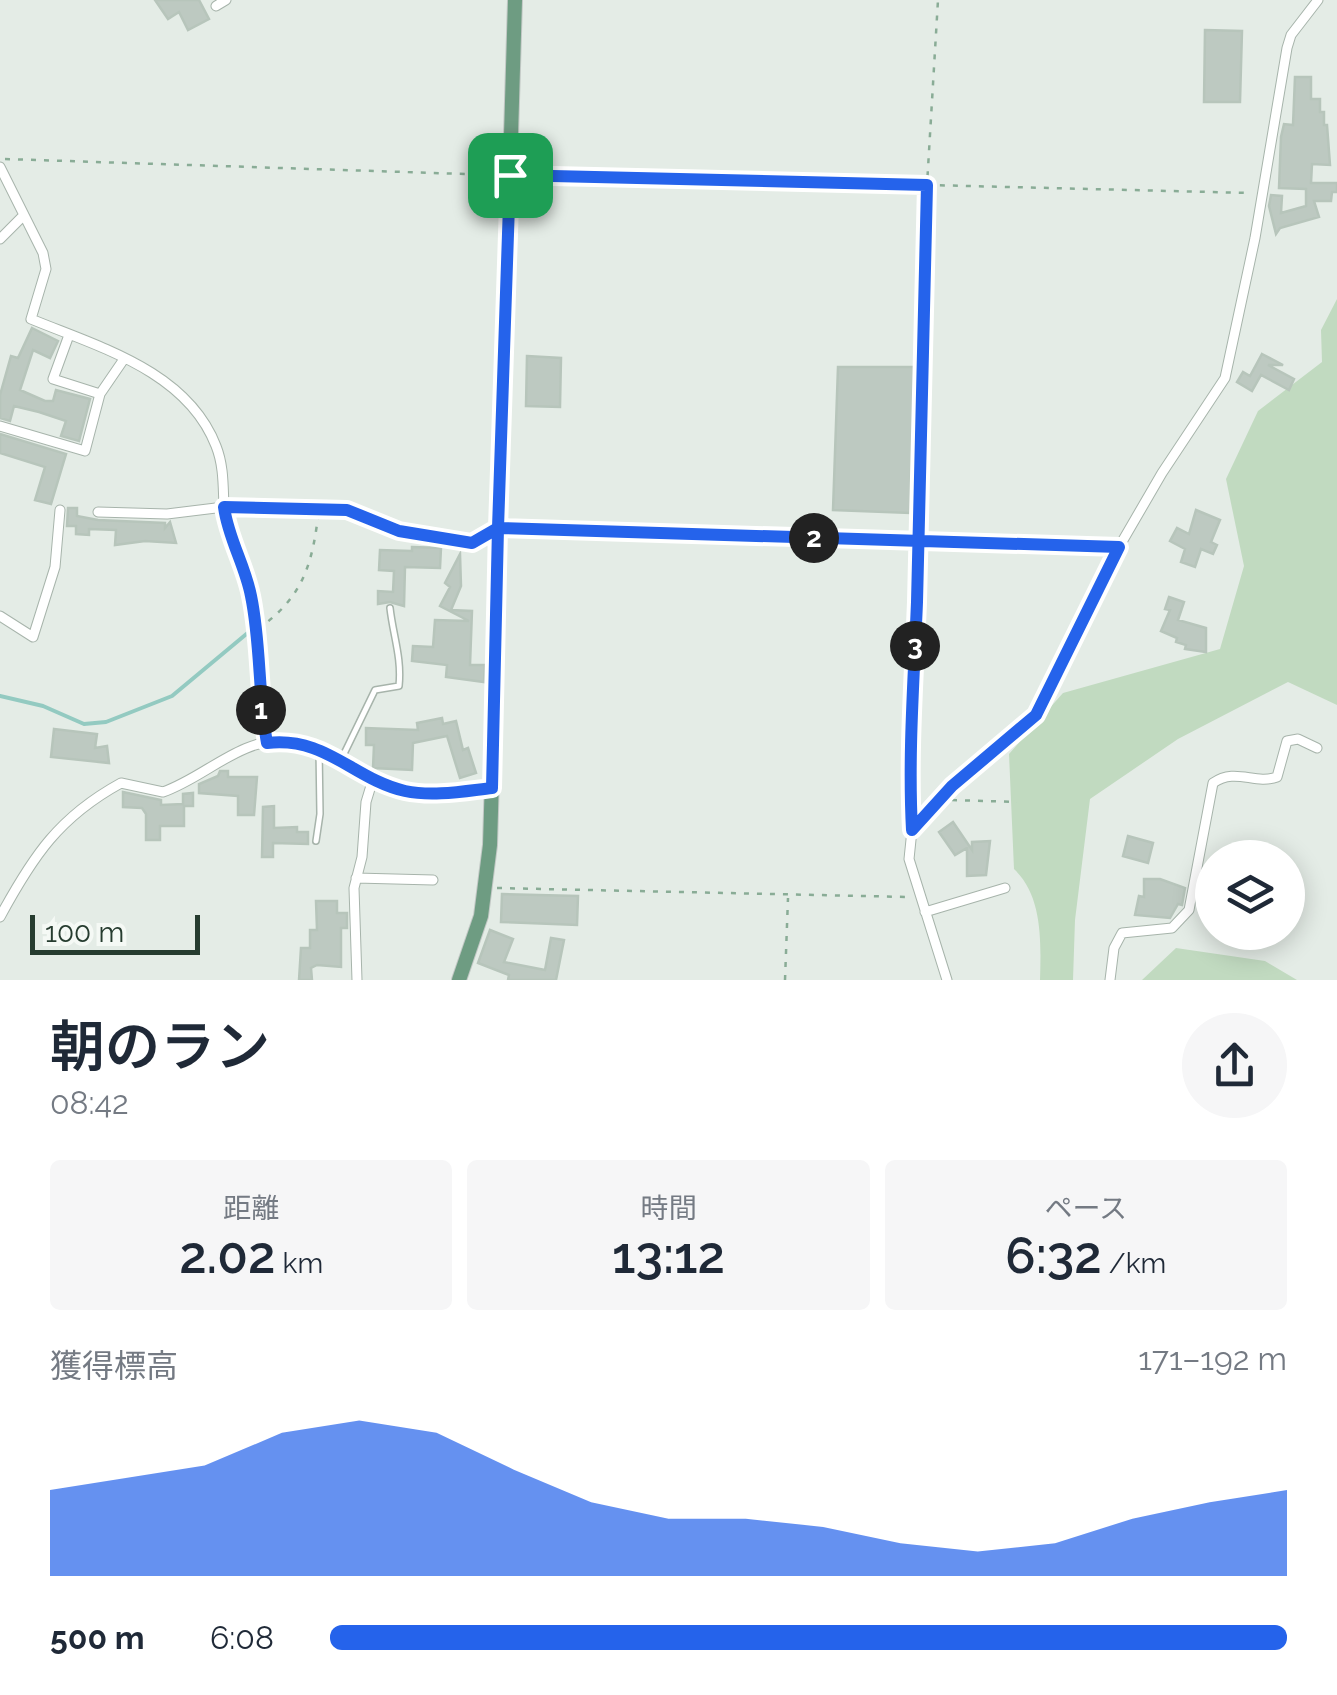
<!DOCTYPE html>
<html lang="ja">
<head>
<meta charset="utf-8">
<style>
	:root { --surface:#fff; --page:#f6f6f7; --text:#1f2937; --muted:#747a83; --accent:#2563eb }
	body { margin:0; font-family:Raleway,"Noto Sans JP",sans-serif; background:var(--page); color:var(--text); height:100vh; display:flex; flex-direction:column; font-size:38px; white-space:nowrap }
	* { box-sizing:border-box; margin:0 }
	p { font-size:32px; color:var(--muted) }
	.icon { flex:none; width:55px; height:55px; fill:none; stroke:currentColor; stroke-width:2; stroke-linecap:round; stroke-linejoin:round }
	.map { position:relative; height:980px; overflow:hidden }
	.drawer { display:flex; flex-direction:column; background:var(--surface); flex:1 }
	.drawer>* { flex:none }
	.buttons { position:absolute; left:1195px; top:840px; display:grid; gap:20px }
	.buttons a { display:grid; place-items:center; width:110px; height:110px; border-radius:50%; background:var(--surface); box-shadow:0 5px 25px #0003; font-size:50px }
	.scale { position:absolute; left:30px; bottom:25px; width:170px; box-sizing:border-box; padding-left:10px; border:5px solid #263c2f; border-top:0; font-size:28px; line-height:35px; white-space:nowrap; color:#263c2f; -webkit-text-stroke:8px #f5f9f5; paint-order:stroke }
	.pin { position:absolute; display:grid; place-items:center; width:85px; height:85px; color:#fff; margin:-42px; border-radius:20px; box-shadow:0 5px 15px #0006 }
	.km { position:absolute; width:50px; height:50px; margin:-25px; border-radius:50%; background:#222; color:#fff; font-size:28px; line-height:50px; text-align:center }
	.round { display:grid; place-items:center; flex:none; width:105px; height:105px; border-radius:52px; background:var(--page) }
	.summary { display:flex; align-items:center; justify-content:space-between; height:170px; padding:0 50px }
	h1 { font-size:55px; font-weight:600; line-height:75px }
	.metrics { display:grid; grid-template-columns:repeat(3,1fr); gap:15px; height:170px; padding:10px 50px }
	.metrics div { display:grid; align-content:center; border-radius:10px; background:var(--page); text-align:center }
	.metrics b { font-size:50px; font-weight:600 }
	.metrics small { font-size:28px; font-weight:400 }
	.metrics p { font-size:28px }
	.chart { height:280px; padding:20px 50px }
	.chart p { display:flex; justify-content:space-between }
	.chart svg { width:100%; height:180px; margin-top:10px; fill:var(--accent); opacity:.7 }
	ul { padding:0 50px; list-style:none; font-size:32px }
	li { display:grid; grid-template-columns:160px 120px 1fr; align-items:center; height:75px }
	li i { height:25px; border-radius:12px; background:var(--accent) }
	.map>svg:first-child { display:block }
	.green { fill:#c1dac0 }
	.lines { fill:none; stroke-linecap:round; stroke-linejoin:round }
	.stream { stroke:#93cac1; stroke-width:4 }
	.building { fill:#bdc9c1; stroke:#b7c5bb; stroke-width:2.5 }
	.lane-casing { stroke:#a7b4ab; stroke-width:8 }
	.street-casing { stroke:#a7b4ab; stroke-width:11 }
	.primary-casing { stroke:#c2c8c5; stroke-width:16 }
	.path { stroke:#89ac96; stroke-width:2.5; stroke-dasharray:5 8; stroke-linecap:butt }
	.lane { stroke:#fff; stroke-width:5 }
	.street { stroke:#fff; stroke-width:9 }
	.primary { stroke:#6e9c82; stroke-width:14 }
	.route-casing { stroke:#fff; stroke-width:20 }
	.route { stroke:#2563eb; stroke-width:12 }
</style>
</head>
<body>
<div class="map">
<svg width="1337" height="980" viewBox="0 0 1337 980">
	<rect width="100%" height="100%" fill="#e4ece6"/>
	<path class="green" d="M1337,299V705L1288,682L1178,739L1090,799L1075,920L1073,980H1040C1041,943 1043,896 1014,869L1009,754L1063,693L1220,649L1244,566L1226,479L1258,411L1322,362L1321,330Z
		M1176,948L1265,961L1297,980H1142Z"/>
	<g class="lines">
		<path class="stream" d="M0,696L43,706L84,724L106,722L172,696L250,631"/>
	</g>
	<path class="building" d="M155,0H199L209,19L188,30L179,12L168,19Z
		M1205,30L1242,31L1240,102H1204Z
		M1295,77H1311V99H1320V112H1324V125H1327L1330,165L1312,164L1311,183H1337V192H1332L1331,201H1314L1319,217L1280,228L1276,234L1269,206L1271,195L1282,196L1281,213L1306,206V189L1279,188L1281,137L1284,124L1293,125Z
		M32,328L58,341L50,358L33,350L20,390L45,401H53L56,390L90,399L79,441L61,436L66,421L39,412L14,406L10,421L0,418V395L11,356L18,358Z
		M1262,354L1283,365H1268L1294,379L1289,390L1261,375L1252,391L1237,382L1243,372L1250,376Z
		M527,356L561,358L560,407L526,406Z
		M838,367H914L910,513L833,510Z
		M0,434L66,454L51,504L35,500L45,467L0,453Z
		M68,508H77V516L98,520L165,523V528L170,522L176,543L145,541L115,545L116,530L89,529V535L76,534V526H67Z
		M1196,510L1220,520L1211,542L1217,545L1213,554L1201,549L1195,567L1181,562L1185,549L1170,541L1177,528L1189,534Z
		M412,547L441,548L440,568L405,567L404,606L390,602L378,604V591L393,592L394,571L379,570L380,550L412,551Z
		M460,554L461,586L451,610L472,611L470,665H485L484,682L446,677L447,665L412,661L413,646L433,647L435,620L469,621L440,606L450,587L445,583Z
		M1169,597L1184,602L1178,620L1206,628V652L1185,649L1186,645L1176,642L1177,638L1161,631L1170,610L1165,609Z
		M442,718L443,724L456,721L463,750L468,748L476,773L460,778L447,736L413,743L412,770L373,768L374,745H366V728L418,730L417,723Z
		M54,729L97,734L95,748L107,746L109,763L51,757Z
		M220,771H228V777H257L254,815H238V796L199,793V784L218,776Z
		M123,792L161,800V805L183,804V794L193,793V806H184V826H160V840H146V814L142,808L123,807Z
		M274,806V828L297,827V832H308V844L273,843V857H262L263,807Z
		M953,822L972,850V842L990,841L986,875L967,876V848L955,855L939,832Z
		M1128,836L1153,843L1148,863L1123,856Z
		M1144,879H1160L1185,888L1182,905L1178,904L1170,918L1135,915L1139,896L1144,897Z
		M502,894L578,896L577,925L501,922Z
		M316,901H337V913H347V928H341V967L317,965L311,968L312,980H299L301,948H310V930H317Z
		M490,930L513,939L504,962L545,970L551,938L564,940L556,980H508L509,975L478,963Z"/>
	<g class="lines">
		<g class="lane-casing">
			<path id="lane" d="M341,760L375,690L399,686C402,658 393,635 390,608
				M316,841L320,814L319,749"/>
		</g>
		<g class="street-casing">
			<path id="street" d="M216,6L226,0
				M0,167L43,253L46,269L31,319C99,347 187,371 216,446C224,466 223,487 224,507L167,514L98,512
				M0,239L24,215
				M69,335L53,379L100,394
				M0,426L85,451L100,394L124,359
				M0,616L33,637L55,567L60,510
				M356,878L433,880
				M925,912L1005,888
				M0,917C33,856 59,817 121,783L163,792C206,777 239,738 289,740C320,742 346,765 372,778C410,798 450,792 492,788
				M357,980L354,888L362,857L366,802L373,779
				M947,980L909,859L912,830L952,786L1036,715L1119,547L1162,473L1225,378L1255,238L1287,48L1291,35L1318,0
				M1110,980L1114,948L1122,933L1172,928L1189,910L1213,783C1236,767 1254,785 1277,777L1287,741L1298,739L1317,748"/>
		</g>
		<g class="primary-casing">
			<path id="primary" d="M459,980L481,916L490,845L515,0"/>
		</g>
		<path class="path" d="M5,159L496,175
			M524,175L1251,193
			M235,507C270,507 309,503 344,510C380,517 449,556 485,536
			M225,519C238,555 252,588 256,626C261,661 258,695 265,730
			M511,529L1108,547
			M258,629C305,596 313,561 319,508
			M952,800L1017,802
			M911,813L927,185L938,0
			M497,888L909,897
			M785,980L788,898"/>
		<use href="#lane" class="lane"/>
		<use href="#street" class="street"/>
		<use href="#primary" class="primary"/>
	</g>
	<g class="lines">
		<g class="route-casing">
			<path id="route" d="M510,175L498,528L472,543L399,531L347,510L224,507C228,538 245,565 251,596C261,644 258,693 267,743C326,736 353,779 405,791C433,797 465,791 492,788L498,528L1119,547L1036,715L952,786L912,830C908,754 914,677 917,602C921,463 924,324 927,185L510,175"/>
		</g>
		<use href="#route" class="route"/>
	</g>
</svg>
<div class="buttons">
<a><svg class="icon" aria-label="layers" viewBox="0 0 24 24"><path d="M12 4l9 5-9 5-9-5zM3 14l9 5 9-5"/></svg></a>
</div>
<div class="scale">100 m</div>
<div class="pin" style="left:510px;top:175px;background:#1e9e55"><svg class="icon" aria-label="arrive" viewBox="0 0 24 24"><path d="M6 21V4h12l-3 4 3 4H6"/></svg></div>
<b class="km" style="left:261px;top:710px">1</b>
<b class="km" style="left:814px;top:538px">2</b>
<b class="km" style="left:915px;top:646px">3</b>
</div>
<section class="drawer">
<div class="summary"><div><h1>朝のラン</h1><p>08:42</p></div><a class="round"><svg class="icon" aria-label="share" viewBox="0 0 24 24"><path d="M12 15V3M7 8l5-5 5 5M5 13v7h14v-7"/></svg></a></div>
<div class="metrics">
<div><p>距離</p><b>2.02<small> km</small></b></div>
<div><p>時間</p><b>13:12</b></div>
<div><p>ペース</p><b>6:32<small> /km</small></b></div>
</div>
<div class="chart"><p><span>獲得標高</span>171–192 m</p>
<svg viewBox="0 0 160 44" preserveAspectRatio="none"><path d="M0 44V23L10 20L20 17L30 9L40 6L50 9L60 18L70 26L80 30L90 30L100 32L110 36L120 38L130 36L140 30L150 26L160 23V44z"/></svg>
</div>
<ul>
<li><b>500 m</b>6:08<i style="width:100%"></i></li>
</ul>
</section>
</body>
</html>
